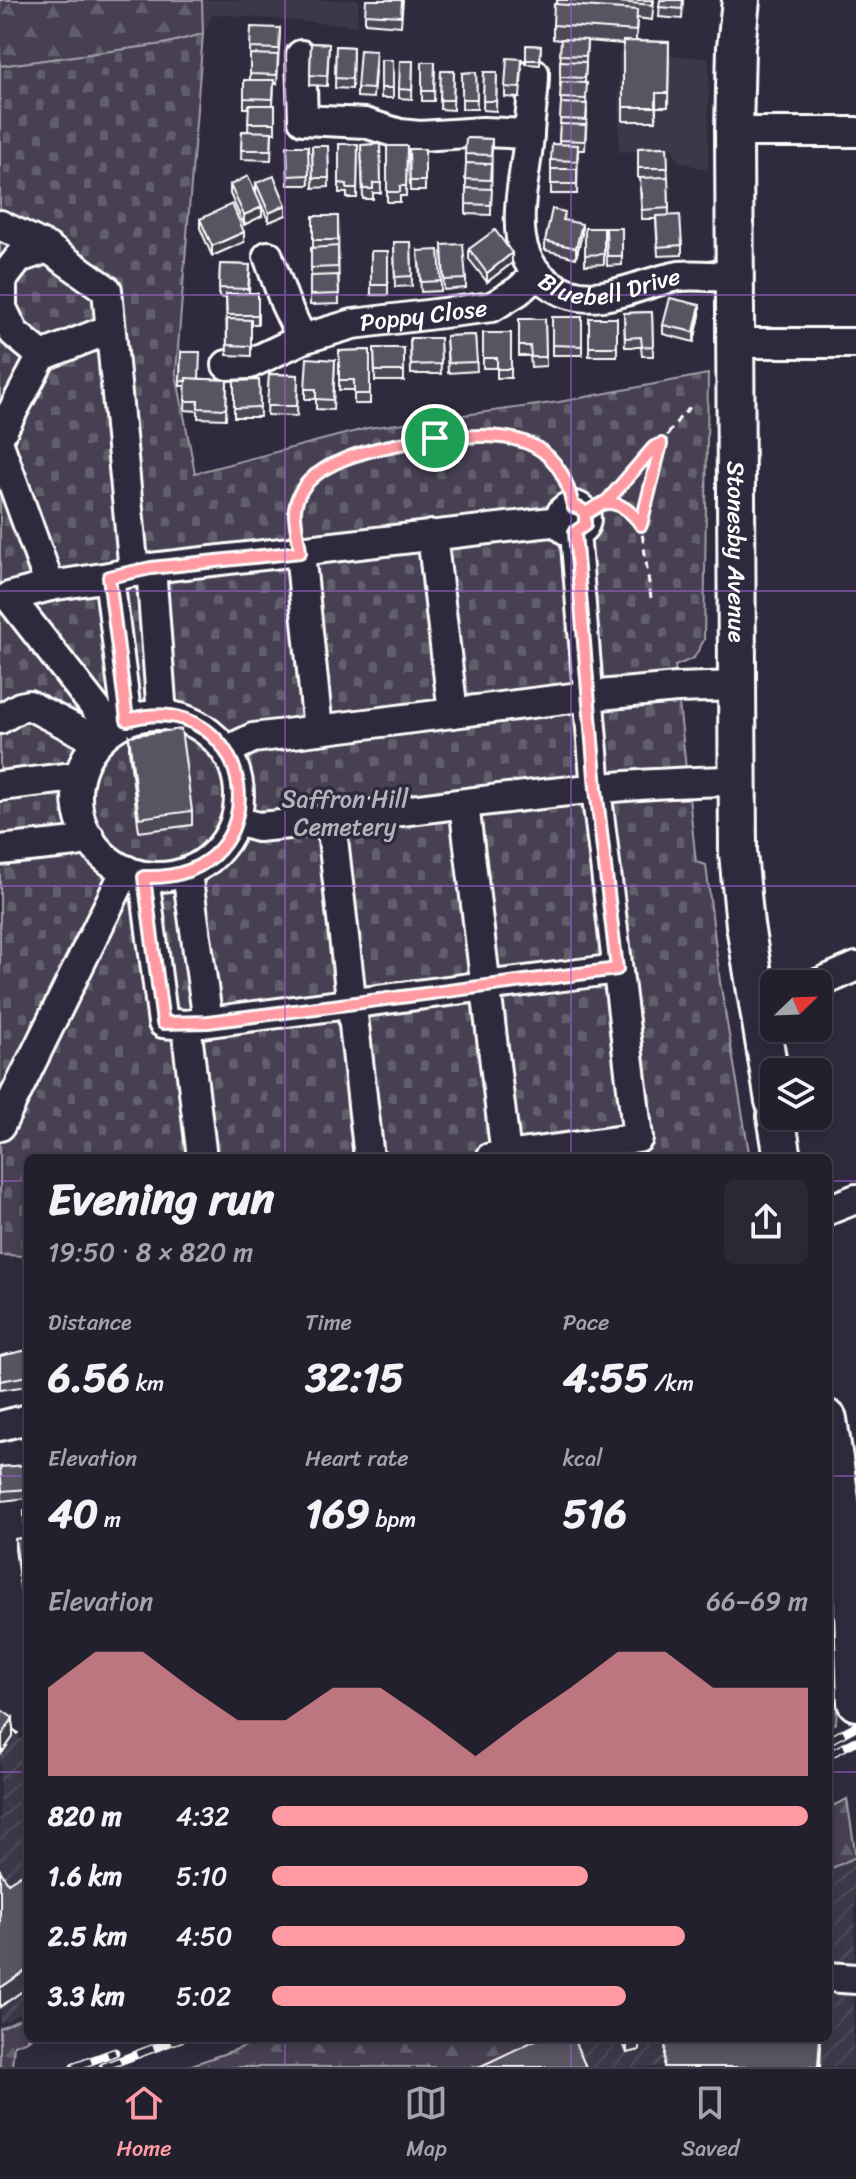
<!DOCTYPE html>
<html lang="en">
<head>
<meta charset="utf-8">
<style>
	:root { --surface:#23202e; --page:#2b2836; --text:#f1f3f6; --muted:#a3a3aa; --line:#403e4a; --accent:#ff9aa2 }
	body { margin:0; font-family:Sriracha,sans-serif; background:var(--page); color:var(--text); height:100vh; display:flex; flex-direction:column; font-size:30px; white-space:nowrap }
	* { box-sizing:border-box; margin:0 }
	p { font-size:26px; color:var(--muted) }
	.icon { flex:none; width:44px; height:44px; fill:none; stroke:currentColor; stroke-width:2; stroke-linecap:round; stroke-linejoin:round }
	.map { position:relative; flex:1; overflow:hidden }
	.details { position:absolute; left:24px; top:1154px; width:808px; height:888px; display:flex; flex-direction:column; background:var(--surface); border-radius:12px; box-shadow:0 4px 12px #0003,0 0 0 2px var(--line) }
	.details>* { flex:none }
	.needle { width:52px; rotate:67deg }
	.fabs { position:absolute; left:760px; top:970px; display:grid; gap:16px }
	.fabs a { display:grid; place-items:center; width:72px; height:72px; border-radius:12px; background:var(--surface); box-shadow:0 4px 12px #0003,0 0 0 2px var(--line); font-size:40px }
	.pin { position:absolute; display:grid; place-items:center; width:68px; height:68px; color:#fff; margin:-34px; border:4px solid #fff; border-radius:50%; box-shadow:0 2px 8px #0007 }
	.round { display:grid; place-items:center; flex:none; width:84px; height:84px; border-radius:12px; background:var(--page) }
	.headline { display:flex; align-items:center; justify-content:space-between; height:136px; padding:0 24px }
	h1 { font-size:44px; font-weight:700; line-height:60px }
	.figures { display:grid; grid-template-columns:repeat(3,1fr); gap:12px; height:136px; padding:8px 24px }
	.figures div { display:grid; align-content:center }
	.figures b { font-size:40px; font-weight:700 }
	.figures small { font-size:22px; font-weight:400 }
	.figures p { font-size:22px }
	.chart { height:224px; padding:16px 24px }
	.chart p { display:flex; justify-content:space-between }
	.chart svg { width:100%; height:144px; margin-top:8px; fill:var(--accent); opacity:.7 }
	ul { padding:0 24px; list-style:none; font-size:26px }
	li { display:grid; grid-template-columns:128px 96px 1fr; align-items:center; height:60px }
	li i { height:20px; border-radius:10px; background:var(--accent) }
	.dock { display:flex; justify-content:space-around; align-items:center; height:112px; border-top:2px solid var(--line); background:var(--surface); font-size:22px; color:var(--muted) }
	.dock a { display:grid; justify-items:center; gap:4px }
	.dock .on { color:var(--accent) }
	.map>svg:first-child { display:block }
	.built { fill:#3c3749 }
	.industrial { fill:url(#industrial-furrows) }
	.forest { fill:url(#forest-firs); stroke:#a2a0a8; stroke-width:2 }
	.cemetery { fill:url(#cemetery-stones); stroke:#a2a0a8; stroke-width:2 }
	.lines { fill:none; stroke-linecap:round; stroke-linejoin:round }
	.minor-casing { stroke:#fff; stroke-width:34 }
	.major-casing { stroke:#fff; stroke-width:42 }
	.path { stroke:#fff; stroke-width:3; stroke-dasharray:8 6; stroke-linecap:butt }
	.minor { stroke:#2f2a3d; stroke-width:28 }
	.major { stroke:#2f2a3d; stroke-width:36 }
	.rail-casing { stroke:#fff; stroke-width:9 }
	.rail { stroke:#2f2a3d; stroke-width:6; stroke-dasharray:18; stroke-linecap:butt }
	.wall { fill:#4d4956; stroke:#fff; stroke-width:2 }
	.shaded-wall { fill:#3e3c46; stroke:#fff; stroke-width:2 }
	.building { fill:#595564; stroke:#fff; stroke-width:2 }
	.route-casing { stroke:#fff; stroke-width:16 }
	.route { stroke:#ff9aa2; stroke-width:10 }
	.grid { fill:none; stroke:#9c61cf; stroke-width:2; stroke-opacity:0.55 }
	.labels { text-anchor:middle; stroke-width:7; stroke-linejoin:round; paint-order:stroke }
	.street-label { font-size:24px; fill:#fff; stroke:#2f2a3d }
	.park-label { font-size:24px; fill:#b5b3ba; stroke:#2f2a3d }
</style>
</head>
<body>
<div class="map">
<svg width="856" height="2067" viewBox="0 0 856 2067">
	<defs>
		<pattern id="industrial-furrows" width="10" height="10" patternUnits="userSpaceOnUse" patternTransform="scale(2)"><rect width="10" height="10" fill="#3c3749"/><path d="M-1 1l2-2M0 10L10 0M9 11l2-2" fill="none" stroke="#504b5b"/></pattern>
		<pattern id="forest-firs" width="22" height="20" patternUnits="userSpaceOnUse" patternTransform="scale(2)"><rect width="22" height="20" fill="#464152"/><path d="M5 1l3.5 6h-7zM16 11l3.5 6h-7z" fill="#625e6c"/></pattern>
		<pattern id="cemetery-stones" width="16" height="16" patternUnits="userSpaceOnUse" patternTransform="scale(2)"><rect width="16" height="16" fill="#464152"/><path d="M2 7V4a2 2 0 0 1 4 0v3zM10 15v-3a2 2 0 0 1 4 0v3z" fill="#625e6c"/></pattern>
	</defs>
	<rect width="100%" height="100%" fill="#2f2a3d"/>
	<filter id="ink" filterUnits="userSpaceOnUse"><feTurbulence type="fractalNoise" baseFrequency=".0125" numOctaves="2"/><feDisplacementMap in="SourceGraphic" scale="16" xChannelSelector="R" yChannelSelector="G"/><feConvolveMatrix kernelMatrix="1 2 1 2 8 2 1 2 1" color-interpolation-filters="sRGB"/></filter>
	<g filter="url(#ink)">
		<path class="built" d="M202,0H359L357,26L213,14L203,34Z
			M619,52L709,58L708,171L679,161L672,149L619,152Z"/>
		<path class="industrial" d="M0,1723L28,1744V2009L0,2024Z
			M856,1857L853,2067H488L564,2038H828V1870Z"/>
		<path class="forest" d="M0,0H202L203,34L164,44L0,66Z
			M838,1690L836,1723L828,1726V1694Z
			M847,1799L856,1857L828,1870V1808Z
			M28,2015V2038H33L14,2045L12,2067H0V2028Z
			M269,2038H564L487,2067H186Z"/>
		<path class="cemetery" d="M203,34L176,373L195,473L368,428L559,402L708,374L704,640L694,658L675,666L696,862L706,865L720,982L750,1158H28V1256L0,1255V66L164,44Z"/>
		<g class="lines">
			<g class="minor-casing">
				<g id="minor">
					<path id="s1" d="M301,55L303,120L365,123L400,134L420,136L483,132L529,134C527,168 516,204 521,238C527,278 563,301 602,296C628,293 653,280 679,276C697,274 717,277 735,277"/>
					<path d="M734,132H856"/>
					<path d="M529,134C530,113 534,94 534,73"/>
					<path d="M0,225L48,248L107,290L134,572"/>
					<path id="s2" d="M268,256L285,303L302,339L353,324L492,307L518,291L536,275"/>
					<path d="M736,343H856"/>
					<path d="M42,356L110,329"/>
					<path d="M227,365L249,364L302,339"/>
					<path d="M0,435L42,356L14,333L2,308V280L19,258L48,248"/>
					<path d="M0,447L50,586"/>
					<circle cx="573" cy="519" r="13"/>
					<path d="M432,535L453,713"/>
					<path d="M300,552L318,730"/>
					<path d="M151,568L560,521"/>
					<path d="M109,577L50,586L9,597L112,729"/>
					<circle cx="158" cy="796" r="81"/>
					<path d="M0,719L20,707L29,705L98,741"/>
					<path d="M127,720L109,577L151,568L162,715"/>
					<path d="M226,751L253,738L318,730L588,696L677,688L737,686"/>
					<path d="M0,786L66,778L78,781"/>
					<path d="M464,804L506,1156L490,1158"/>
					<path d="M236,821L258,827C418,813 577,782 738,781"/>
					<path d="M331,821L369,1158"/>
					<path d="M0,850L76,842L90,838"/>
					<path d="M187,873L208,1022"/>
					<path d="M144,877L163,1023L186,1025L202,1158"/>
					<path d="M817,984L856,967"/>
					<path d="M186,1025L617,969"/>
					<path d="M0,1126L126,870"/>
					<path d="M506,1156L638,1138L596,789L575,532"/>
					<path d="M828,1210L856,1199"/>
					<path d="M0,1426L28,1419"/>
					<path d="M828,1977L856,1979"/>
				</g>
			</g>
			<g class="major-casing">
				<g id="major">
					<path id="s3" d="M741,0L736,47L734,132L738,853L745,925L774,1101"/>
					<path d="M776,1116L783,1158"/>
					<path d="M828,1419L852,1579L856,1702"/>
				</g>
			</g>
			<path class="path" d="M602,504C620,504 631,510 641,525
				M588,512L608,500L654,447L660,444
				M298,530C295,510 297,488 314,474C349,446 453,432 497,435C512,436 537,444 548,455C562,467 568,485 572,503
				M651,598L641,525L642,513L661,444L681,416L693,405
				M12,1729L28,1741"/>
			<use href="#minor" class="minor"/>
			<use href="#major" class="major"/>
			<g class="rail-casing">
				<path id="rail" d="M828,1741L856,1726
					M828,1755L856,1741
					M74,2067L115,2052
					M103,2067L181,2038"/>
			</g>
			<use href="#rail" class="rail"/>
		</g>
		<path class="wall" d="M403,0L401,26L365,23V14Z
			M557,0H654L652,20L637,18L636,41L669,42L668,107H656V121H623V44L587,41L585,83L587,113L585,150H578L577,194H551V160L559,144L561,107V87H560L561,40L553,39V25Z
			M660,0H683L682,19L659,17Z
			M280,28L277,84H274L273,105H275V133H272L271,160L241,159L242,131H248L249,108H244V80H250V48Z
			M311,43L329,44L327,86L310,85Z
			M526,45L541,46L540,65L526,64Z
			M336,46L353,47L352,89L335,88Z
			M381,60H393V98H381Z
			M376,61L373,98L357,97V88Z
			M413,61L412,99L399,98V89Z
			M422,62H435L434,101H422Z
			M522,69L520,98L505,97V87Z
			M441,71H454L453,110L440,109Z
			M476,72L477,109H462V73Z
			M484,72H497L496,111L483,110Z
			M466,138L492,139L491,215L466,214Z
			M339,144H358L357,198H347V193H339Z
			M380,144L381,193H373V199H363L361,145Z
			M287,146H308L309,185H288Z
			M312,146H328L329,187L313,188Z
			M387,146H407L406,196H400V202H387Z
			M667,147L669,216L682,245V255L658,256L656,219H642L640,188L657,178H638V148Z
			M409,149H425V191H410Z
			M256,183L286,215L269,222L256,193Z
			M230,185L262,216L244,225L230,194Z
			M313,216H338L339,304L310,305V276H311V248H313Z
			M200,219L244,242L212,256L200,228Z
			M585,228H604V264L585,265Z
			M606,228H622V265L607,266Z
			M582,234L576,258L545,250V241Z
			M394,242H411L412,286L395,287Z
			M442,245L466,279V288L444,290Z
			M469,249L512,263L487,282L469,259Z
			M371,251H388V295H371Z
			M418,251L441,281V291L421,292Z
			M220,264L250,265L249,293H258V324H251V356L227,355L226,298L219,297Z
			M652,312L653,356H642L641,347H625L624,313Z
			M700,315L694,342L663,334V325Z
			M552,317H582V355H552Z
			M589,318H617V356H589Z
			M519,319H545L546,366L531,367L530,356H519Z
			M483,333H511V378H497V368H483Z
			M475,335L477,371L448,373L446,336Z
			M410,338H440L441,374H411Z
			M374,348H404V381H375Z
			M370,350V404H354V390H339V351Z
			M181,352L199,379L227,380L226,419L198,418V411L185,410L186,386H180Z
			M335,360L333,410L316,409V399H305V389Z
			M269,374L298,375L297,416L267,415Z
			M259,380L260,417H234V381Z
			M129,736L192,811V825L139,832L129,750Z
			M28,1350V1386L0,1390V1356Z
			M28,1465V1498L2,1501L0,1467Z
			M24,1510H28V1601L22,1602L15,1549V1539L25,1538Z
			M28,1608V1645L23,1618V1609Z
			M0,1709L13,1737L2,1753L0,1752Z
			M621,2038H640V2050L627,2053Z"/>
		<path class="shaded-wall" d="M286,205V215L269,222V213Z
			M262,207V216L244,225V215Z
			M582,224V234L576,258V248Z
			M244,232V242L212,256V246Z
			M512,253V263L487,282V273Z
			M700,305V315L694,342V332Z
			M13,1718V1737L2,1753V1735Z
			M28,1969V1987L0,2007V1988Z
			M627,2038H640V2050L627,2053Z
			M820,2038L821,2046L820,2067H818Z"/>
		<path class="building" d="M366,0H402L401,16L365,14Z
			M593,0H652V5Z
			M660,0H683L682,9L659,7Z
			M554,4L637,10L636,31L553,25Z
			M251,27L280,28L279,49L250,48Z
			M561,39L587,40L586,56L560,55Z
			M623,41L669,42L668,93H656V107H623Z
			M311,43L329,44L327,76L310,75Z
			M526,45L541,46L540,60H526Z
			M336,46L353,47L352,79L335,78Z
			M360,50L376,51L373,89L357,88Z
			M250,54L278,55L277,75L250,74Z
			M507,58L522,59L520,88L505,87Z
			M381,60H393V88H381Z
			M400,61H413L412,90L399,89Z
			M560,61L586,62L585,78L560,77Z
			M422,62H435L434,91H422Z
			M441,71H454L453,100H440Z
			M476,72L477,99H462V73Z
			M484,72H497L496,101H483Z
			M244,80H274L273,99L244,98Z
			M561,82L587,83L586,99L560,98Z
			M561,103L587,104L586,120L560,119Z
			M249,105H275V123H248Z
			M560,124L586,125L585,141L559,140Z
			M242,131L272,132L271,150H241Z
			M466,138L492,139L491,155L465,154Z
			M339,144H358L357,189H347V184L339,183Z
			M380,144L381,183H373V189H363L361,145Z
			M552,144L578,145L577,161L551,160Z
			M287,146H308L309,175L288,176Z
			M312,146H328L329,178H313Z
			M387,146H407L406,186H400V192H387Z
			M667,147L668,168H638V148Z
			M409,149H425V181H410Z
			M466,163L491,164L490,180L465,179Z
			M551,169H577V184H551Z
			M248,176L262,207L244,215L230,185Z
			M274,176L286,205L269,213L256,183Z
			M668,177L669,208L642,210L640,178Z
			M466,188L492,189L491,205L466,204Z
			M232,204L244,232L212,246L200,219Z
			M552,209L565,212L563,220L582,224L576,248L545,241Z
			M680,215L682,245L658,247L656,216Z
			M313,216H338V240H313Z
			M585,228H604V254L585,255Z
			M606,228H622V256H607Z
			M495,230L512,253L487,273L469,249Z
			M394,242H411L412,276L395,277Z
			M463,244L466,279L444,280L442,245Z
			M338,246V267L311,268V248Z
			M439,250L441,281L421,282L418,251Z
			M371,251H388V285H371Z
			M220,264L250,265L248,289L219,288Z
			M338,275L339,294L310,295V276Z
			M258,293V315H227L226,294Z
			M670,298L700,305L694,332L663,325Z
			M652,312L653,346L642,347L641,337L625,338L624,313Z
			M552,317H582V346L552,345Z
			M589,318H617V347H589Z
			M227,319L251,320V346L227,345Z
			M519,319H545L546,357H531L530,346H519Z
			M483,333H511V369H497V358H483Z
			M475,335L477,362L448,363L446,336Z
			M410,338H440L441,364L411,365Z
			M374,348H404V371H375Z
			M370,350V394H354V380H339V351Z
			M181,352H200L199,379L186,378V381H180Z
			M307,358L335,360L333,400L316,399V389H305Z
			M269,374L298,375L297,406H267Z
			M186,378L227,380L226,409L198,408V401H185Z
			M259,380L260,407L234,408V381Z
			M181,729L192,811L139,818L129,736Z
			M28,1350V1376L0,1381V1356Z
			M28,1465V1489L2,1491L0,1467Z
			M24,1510H28V1529H25Z
			M28,1537V1592H22L15,1539Z
			M28,1608V1636L23,1609Z
			M0,1709L13,1718L2,1735L0,1733Z
			M0,1870L8,1883L28,1870V1969L0,1988Z
			M540,2038H573L586,2067H479Z
			M666,2038H820L818,2067H664Z"/>
	</g>
	<g class="lines" filter="url(#ink)">
		<g class="route-casing">
			<path id="route" d="M435,438C394,445 301,456 295,509C294,522 299,539 300,552L151,568L109,577L127,720C259,683 286,882 144,877L163,1023L208,1022L617,969L596,789L575,532L585,525V514L608,500L654,447L661,444L641,525C634,514 618,499 602,504C597,505 590,511 585,514L581,509L573,506C557,428 500,434 435,438"/>
		</g>
		<use href="#route" class="route"/>
	</g>
	<path class="grid" d="M285,0V1158M571,0V1158M0,295H856M0,591H856M0,886H856M0,1181H28M828,1181H856M0,1476H28M828,1476H856M0,1772H28M828,1772H856M285,2038V2067M571,2038V2067"/>
	<g class="labels">
		<g class="street-label">
			<text dy="8" stroke="none"><textPath href="#s1" startOffset="516">Bluebell Drive</textPath></text>
			<text dy="8" stroke="none"><textPath href="#s2" startOffset="214">Poppy Close</textPath></text>
			<text dy="8" stroke="none"><textPath href="#s3" startOffset="552">Stonesby Avenue</textPath></text>
		</g>
		<g class="park-label">
			<text x="345" y="807">Saffron Hill<tspan x="345" dy="28">Cemetery</tspan></text>
		</g>
	</g>
</svg>
<div class="fabs">
<a><svg class="needle" viewBox="-14 -14 28 28"><path d="M0-13l5 13h-10z" fill="#e53935"/><path d="M0 13l5-13h-10z" fill="#a3a3aa"/></svg></a>
<a><svg class="icon" aria-label="layers" viewBox="0 0 24 24"><path d="M12 4l9 5-9 5-9-5zM3 14l9 5 9-5"/></svg></a>
</div>
<div class="pin" style="left:435px;top:438px;background:#1e9e55"><svg class="icon" aria-label="arrive" viewBox="0 0 24 24"><path d="M6 21V4h12l-3 4 3 4H6"/></svg></div>
<section class="details">
<div class="headline"><div><h1>Evening run</h1><p>19:50 · 8 × 820 m</p></div><a class="round"><svg class="icon" aria-label="share" viewBox="0 0 24 24"><path d="M12 15V3M7 8l5-5 5 5M5 13v7h14v-7"/></svg></a></div>
<div class="figures">
<div><p>Distance</p><b>6.56<small> km</small></b></div>
<div><p>Time</p><b>32:15</b></div>
<div><p>Pace</p><b>4:55<small> /km</small></b></div>
</div>
<div class="figures">
<div><p>Elevation</p><b>40<small> m</small></b></div>
<div><p>Heart rate</p><b>169<small> bpm</small></b></div>
<div><p>kcal</p><b>516</b></div>
</div>
<div class="chart"><p><span>Elevation</span>66–69 m</p>
<svg viewBox="0 0 160 44" preserveAspectRatio="none"><path d="M0 44V17L10 6L20 6L30 17L40 27L50 27L60 17L70 17L80 27L90 38L100 27L110 17L120 6L130 6L140 17L150 17L160 17V44z"/></svg>
</div>
<ul>
<li><b>820 m</b>4:32<i style="width:100%"></i></li>
<li><b>1.6 km</b>5:10<i style="width:59%"></i></li>
<li><b>2.5 km</b>4:50<i style="width:77%"></i></li>
<li><b>3.3 km</b>5:02<i style="width:66%"></i></li>
</ul>
</section>
</div>
<nav class="dock">
<a class="on"><svg class="icon" aria-label="home" viewBox="0 0 24 24"><path d="M3 11l9-7 9 7M6 9v11h12V9"/></svg>Home</a>
<a><svg class="icon" aria-label="map" viewBox="0 0 24 24"><path d="M3 6l6-2 6 2 6-2v14l-6 2-6-2-6 2zM9 4v14M15 6v14"/></svg>Map</a>
<a><svg class="icon" aria-label="saved" viewBox="0 0 24 24"><path d="M7 4h10v16l-5-4-5 4z"/></svg>Saved</a>
</nav>
</body>
</html>
